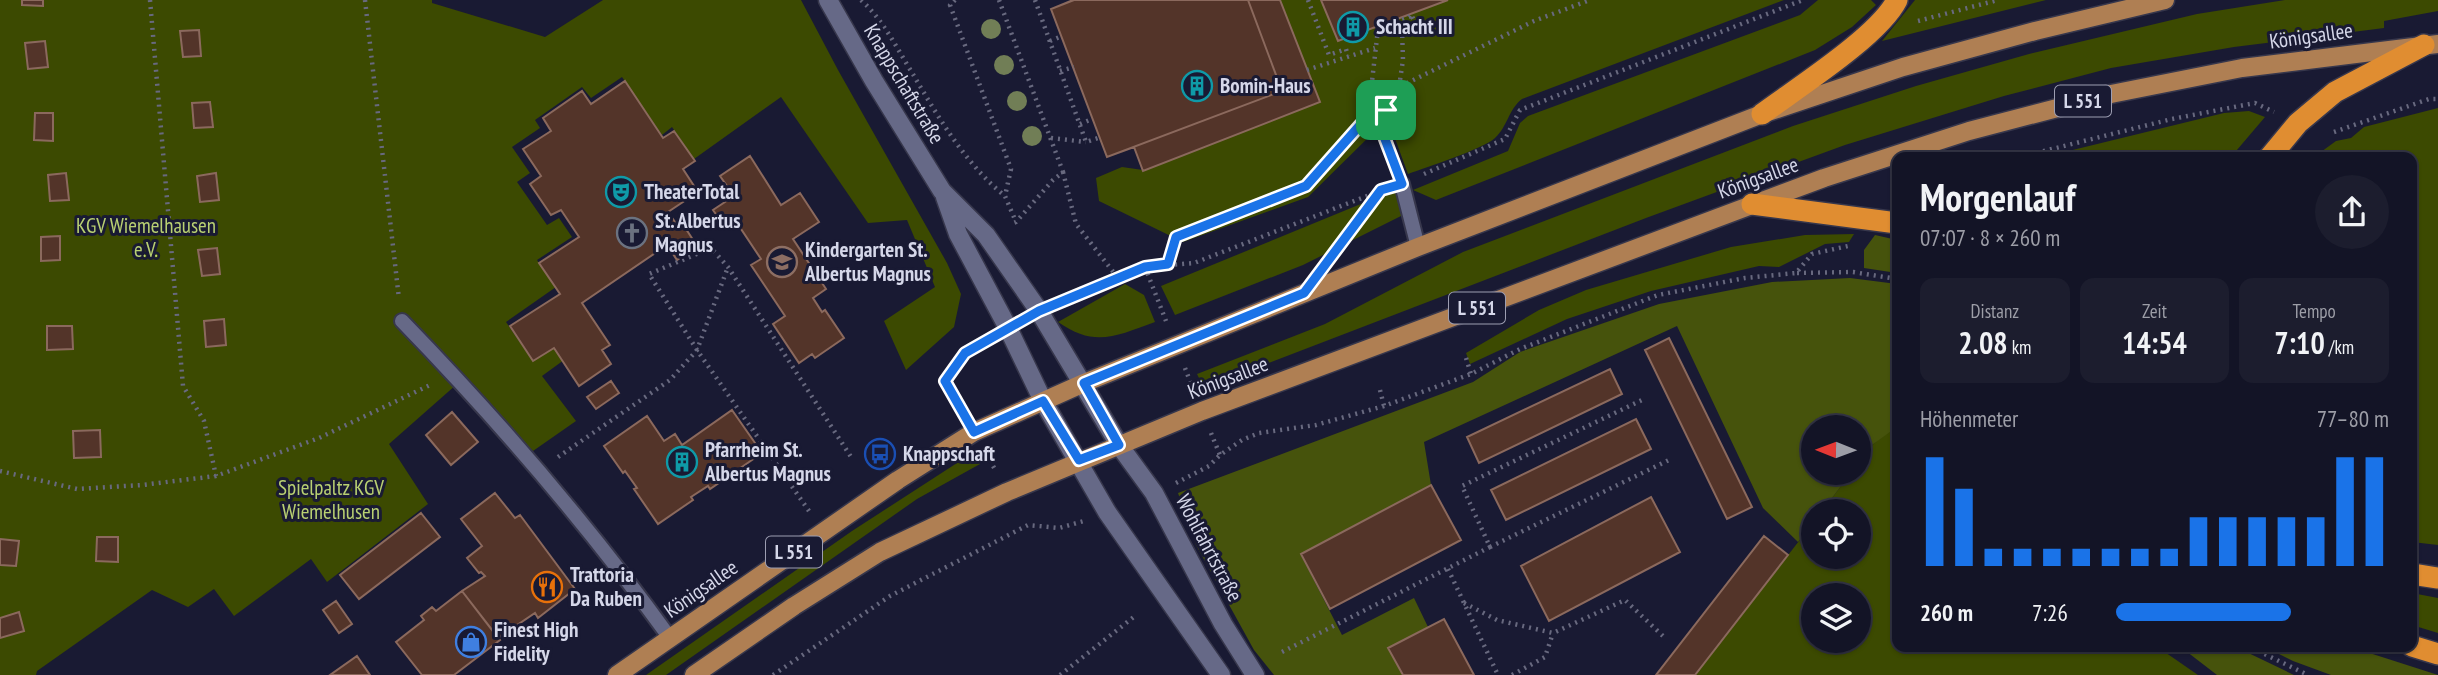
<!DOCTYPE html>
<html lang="de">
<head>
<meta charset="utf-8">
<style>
	:root { --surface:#131426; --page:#1c1d2e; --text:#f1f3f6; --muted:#9d9ea7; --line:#323343; --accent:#1a73e8 }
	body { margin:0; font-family:"PT Sans Narrow",sans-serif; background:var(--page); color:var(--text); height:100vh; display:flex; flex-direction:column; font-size:26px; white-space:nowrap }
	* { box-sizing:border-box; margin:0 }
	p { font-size:23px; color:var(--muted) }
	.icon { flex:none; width:38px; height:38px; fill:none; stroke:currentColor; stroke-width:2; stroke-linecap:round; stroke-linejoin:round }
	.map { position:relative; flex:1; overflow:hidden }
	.drawer { position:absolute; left:1892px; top:152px; width:525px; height:500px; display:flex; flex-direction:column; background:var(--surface); border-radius:14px; box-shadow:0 2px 5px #0004,0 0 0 2px var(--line) }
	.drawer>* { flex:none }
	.needle { width:46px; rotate:271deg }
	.fabs { position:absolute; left:1801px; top:415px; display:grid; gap:14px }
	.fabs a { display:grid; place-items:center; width:70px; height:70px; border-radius:50%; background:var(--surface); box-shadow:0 2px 5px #0004,0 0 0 2px var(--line); font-size:35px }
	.pin { position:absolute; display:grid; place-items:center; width:60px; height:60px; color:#fff; margin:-30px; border-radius:14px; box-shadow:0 4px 10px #0006 }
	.round { display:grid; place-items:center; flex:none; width:74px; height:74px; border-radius:37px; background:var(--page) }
	.headline { display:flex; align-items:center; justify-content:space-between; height:119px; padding:0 28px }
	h1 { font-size:38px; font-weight:700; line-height:52px }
	.stats { display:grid; grid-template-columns:repeat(3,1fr); gap:10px; height:119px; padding:7px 28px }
	.stats div { display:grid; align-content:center; border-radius:14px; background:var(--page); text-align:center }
	.stats b { font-size:30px; font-weight:700 }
	.stats small { font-size:19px; font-weight:400 }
	.stats p { font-size:19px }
	.chart { height:196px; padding:14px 28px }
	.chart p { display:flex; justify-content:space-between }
	.chart svg { width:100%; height:126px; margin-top:7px; stroke:var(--accent); stroke-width:6 }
	ul { padding:0 28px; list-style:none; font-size:23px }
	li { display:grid; grid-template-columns:112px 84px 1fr; align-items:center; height:52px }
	li i { height:18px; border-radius:9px; background:var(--accent) }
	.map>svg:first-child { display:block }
	.green { fill:#3c4a01; fill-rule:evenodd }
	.forest { fill:#46530c }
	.building { fill:#533429; stroke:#8b695d; stroke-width:2 }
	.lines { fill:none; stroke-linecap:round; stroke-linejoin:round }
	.service-casing { stroke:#37374c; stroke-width:18 }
	.minor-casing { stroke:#37374c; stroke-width:21 }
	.primary-casing { stroke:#37374c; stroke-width:21 }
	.motorway-casing { stroke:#37374c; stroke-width:24 }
	.path { stroke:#68697f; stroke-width:4.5; stroke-dasharray:2 5; stroke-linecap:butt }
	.service { stroke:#666987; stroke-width:14 }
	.minor { stroke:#666987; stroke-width:18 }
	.primary { stroke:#af7f53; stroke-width:18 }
	.motorway { stroke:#e08d31; stroke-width:21 }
	.tree { fill:#717e56 }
	.route-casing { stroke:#fff; stroke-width:14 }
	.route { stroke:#1a73e8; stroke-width:9 }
	.labels { text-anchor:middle; stroke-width:6; stroke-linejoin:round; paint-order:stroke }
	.shield { fill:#191a33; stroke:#9d9eb2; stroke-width:2 }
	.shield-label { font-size:19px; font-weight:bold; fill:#d5d7e9 }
	.poi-label { font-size:21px; font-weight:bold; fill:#d5d7e9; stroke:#191a33; text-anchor:start }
	.street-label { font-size:21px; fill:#d5d7e9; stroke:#191a33 }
	.park-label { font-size:21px; fill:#b9d072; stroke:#191a33 }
</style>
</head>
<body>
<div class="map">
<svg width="2438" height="675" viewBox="0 0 2438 675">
	<rect width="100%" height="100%" fill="#191a33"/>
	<path class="green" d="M0,0H432V3L545,37L603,0H801L838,70L947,263L961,294L954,327L906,370L884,321L935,287L907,220L868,223L781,97L694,159L672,127L662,135L622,77L591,98L582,87L535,120L540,128L512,147L530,173L517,182L547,225L559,218L572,237L537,260L556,287L506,322L530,357L551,342L564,360L542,376L576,421L533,451L511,429L465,377L389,444L428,504L327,582L311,559L234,616L214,589L188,607L152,590L37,671L36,675H0Z
		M1280,0H1784L1522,99C1508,110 1508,126 1495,138C1483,149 1427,167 1408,174L1389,122L1380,126L1308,197L1183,242L1099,201L1096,178L1122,167L1143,170L1319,102Z
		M1818,0H1871L1876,5L1852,27L1815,50L1436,200L1413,190L1508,151L1520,123L1528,116L1800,15Z
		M1915,0H2046L1882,41Z
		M2285,0H2438V11L2384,21V28L2234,47L2111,68L2004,96L1845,145L1646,218L1204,388L1197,374L1325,324L1463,252L1793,126L1916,86L2029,54L2197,14Z
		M2438,108V545L2412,542V158L2314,157L2336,141L2351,138L2364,127Z
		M2249,111L2265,117L2231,157H2044L2224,113Z
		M1402,184L1409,212L1303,265L1175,315L1161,286L1390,192Z
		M1854,234L1849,242L1825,244L1779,267L1759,266L1651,291L1567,319L1470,364L1466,353L1539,310L1586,290L1731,247L1805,235Z
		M1125,284L1144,295L1155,322C1116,336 1095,348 1058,322Z
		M1897,427V648H2159L2198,675H1695L1813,523V556H1858V511H1822L1851,473L1858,472C1859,450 1881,438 1897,427ZM1813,595H1858V640H1813Z
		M974,452L980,464L917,499L666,675H646L852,531Z
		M2412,593L2438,598V633L2412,625Z"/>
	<path class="forest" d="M1875,235L1897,240V273L1864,268V250Z
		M1850,278L1897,284V427L1872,445L1859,462L1858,427H1813V472L1851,473L1822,511H1813V523L1798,542L1763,508L1677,326L1424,442L1431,485L1301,555L1342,635L1414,598L1428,627L1388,648L1403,675H1274L1254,650L1196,545L1178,493L1473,382L1520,352L1659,304L1772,282Z
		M2182,648H2238L2294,675H2217Z
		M2267,648H2354L2438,675H2331L2293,661Z"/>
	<path class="building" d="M22,0H43V6L22,5Z
		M1073,0H1280L1320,102L1143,171L1134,147L1107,157L1051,9Z
		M1074,0H1248L1282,91L1107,157L1051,9Z
		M1321,0H1448L1338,41Z
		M199,30L201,56L183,57L180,31Z
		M45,41L48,67L28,69L25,43Z
		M625,81L663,138L674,131L695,161L683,169L698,192L668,212L680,229L684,226L697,246L677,260L667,245L582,303L610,345L602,350L611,364L579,386L554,348L533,361L510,326L560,294L539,263L579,237L561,210L551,215L530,184L541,176L523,149L551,131L543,118L582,91L591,104Z
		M210,102L213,127L194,128L192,103Z
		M35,113H53V141L34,140Z
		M750,156L781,205L800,193L819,222L793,239L826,289L813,298L822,312L825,310L844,338L815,358L812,354L799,363L773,324L785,316L751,265L761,259L735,220L725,227L713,210L734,196L720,176Z
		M66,173L69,200L50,201L48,175Z
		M216,173L219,200L200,202L197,176Z
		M60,236V260L41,261V237Z
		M217,248L220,274L202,276L198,250Z
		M224,319L226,345L206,347L204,321Z
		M47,326H72L73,349L47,350Z
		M1669,338L1752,507L1727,519L1645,350Z
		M1610,369L1622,394L1479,463L1467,437Z
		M611,381L619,393L596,409L587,397Z
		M732,410L762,453L710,489L708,486L691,497L693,500L658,524L634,489L637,488L625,471L623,473L604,446L647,416L664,441L675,434L682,445Z
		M452,412L478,442L451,465L426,435Z
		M1636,419L1651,449L1506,520L1491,490Z
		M100,430L101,457L74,458L73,431Z
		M1431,485L1461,540L1330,609L1301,554Z
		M495,493L515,518L520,515L575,589L538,618L535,613L498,638L462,591L485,576L481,572L479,573L467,558L482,546L461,519Z
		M1651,497L1680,552L1549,621L1521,566Z
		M421,513L440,537L359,599L340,575Z
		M1764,536L1788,555L1695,675H1656Z
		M97,537H118V562L96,561Z
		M0,539L19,541L16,566L0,565Z
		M462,591L500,640L454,675H422L396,642L424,620L421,616L432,607L436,611Z
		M336,601L352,624L339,633L323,610Z
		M19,612L24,631L0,638V618Z
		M1444,619L1474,675H1403L1388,648Z
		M357,656L370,675H330Z"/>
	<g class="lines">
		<g class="service-casing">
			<path id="service" d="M1402,184L1418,247
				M402,321C498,420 589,526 670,638"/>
		</g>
		<g class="minor-casing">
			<path id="minor" d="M828,0L874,81L942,191L986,235L1039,311L1119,445L1154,493L1223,624L1255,675
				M945,197L958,234L1008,328L1043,401L1107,512L1221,675"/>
		</g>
		<g class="primary-casing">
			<path id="primary" d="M617,675L898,480L974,432L1084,383L1418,247L1762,114L1903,67L2035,31L2165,0
				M694,675L794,606L880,552L1007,492L1202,411L1824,178L1969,131L2111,94L2242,68L2438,44"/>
		</g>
		<g class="motorway-casing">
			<path id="motorway" d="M1762,114C1797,88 1879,36 1897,0
				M2269,158L2298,123L2335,92L2424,45
				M1752,204L1897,223
				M2412,574L2438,578
				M2412,646L2438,654"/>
		</g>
		<path class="path" d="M150,0L183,386L204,421L216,476
			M365,0L399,299
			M861,0C883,20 895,45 911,71C937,115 965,164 1005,196
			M955,0L950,5L1011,169L1005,196L1016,222
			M999,0L1063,172L1053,180L1016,222L1011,224
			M1035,0L1086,142L1098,138
			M1308,0L1329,55L1346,49L1348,56
			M1918,21L1998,0
			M1050,41L1062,36
			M1307,70L1375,48
			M1060,71L1074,67
			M1080,124L1092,119
			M2334,132L2429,99H2438
			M1051,138L1086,142
			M2016,158L2172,119L2255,103L2274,112
			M1394,163C1381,129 1374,117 1399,87L1534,21L1590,0
			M1063,172L1076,224L1118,278
			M1424,174L1505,139L1520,110L1803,0
			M1335,251L1380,191
			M1169,264L1176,238L1306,186L1369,115L1386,110L1371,90L1378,29L1409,17L1411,14L1415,23L1402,29L1403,60L1399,87
			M1145,267L1166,321
			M1797,273L1853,272L1897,279
			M1063,301L1145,267L1194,263L1380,191
			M1466,358L1471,374
			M1185,368L1193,389
			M1380,390L1384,406
			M962,410L945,381L965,353L987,340
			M1211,433L1220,455
			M986,454L996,471
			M558,457L670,380L697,350L728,267
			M0,471L77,489L142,485L216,476L319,438L430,385
			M1176,483L1209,466L1220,455L1242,440L1259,433L1316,425L1384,406L1471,374L1520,349L1658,295L1745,278L1796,273L1812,254L1848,246
			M809,511L697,350L649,274L711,248L728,267L853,460
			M1490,547L1671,459
			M1448,569L1498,675
			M1464,603L1497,620L1553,633L1625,600L1664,637
			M2252,648L2308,675
			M1282,652L1490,547L1462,486L1642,400
			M773,675L890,596L1028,525L1059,528L1084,521
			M1060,675L1135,616
			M1512,675L1545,657L1553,633"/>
		<use href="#service" class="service"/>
		<use href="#minor" class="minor"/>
		<use href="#primary" class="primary"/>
		<use href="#motorway" class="motorway"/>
	</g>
	<g class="tree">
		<circle cx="991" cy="29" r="10"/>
		<circle cx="1004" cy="65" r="10"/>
		<circle cx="1017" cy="101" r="10"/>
		<circle cx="1032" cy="136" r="10"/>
	</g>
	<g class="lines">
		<g class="route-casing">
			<path id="route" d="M1386,110L1380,126L1402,184L1381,190L1304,293L1084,383L1119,445L1079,460L1043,401L974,432L945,381L965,353L1039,311L1145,267L1168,264L1176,237L1306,186L1369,115Z"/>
		</g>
		<use href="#route" class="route"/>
	</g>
	<defs>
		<g id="building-ring" transform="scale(1.575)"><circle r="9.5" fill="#191a33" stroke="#0f9aa8" stroke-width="1.5"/><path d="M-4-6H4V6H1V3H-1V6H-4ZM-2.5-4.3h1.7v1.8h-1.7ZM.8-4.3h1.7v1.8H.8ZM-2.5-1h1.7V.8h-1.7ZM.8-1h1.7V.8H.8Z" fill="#0f9aa8"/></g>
		<g id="theatre-ring" transform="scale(1.575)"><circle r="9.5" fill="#191a33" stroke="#0f9aa8" stroke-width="1.5"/><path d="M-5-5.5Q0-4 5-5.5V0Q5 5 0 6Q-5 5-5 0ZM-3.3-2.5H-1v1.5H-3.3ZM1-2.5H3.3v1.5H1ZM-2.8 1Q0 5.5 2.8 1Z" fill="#0f9aa8"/></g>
		<g id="church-ring" transform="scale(1.575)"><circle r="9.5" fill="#191a33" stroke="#6b7280" stroke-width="1.5"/><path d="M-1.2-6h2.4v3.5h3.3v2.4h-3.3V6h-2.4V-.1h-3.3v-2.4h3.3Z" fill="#6b7280"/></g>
		<g id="school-ring" transform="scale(1.575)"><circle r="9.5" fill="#191a33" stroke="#8d6e63" stroke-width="1.5"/><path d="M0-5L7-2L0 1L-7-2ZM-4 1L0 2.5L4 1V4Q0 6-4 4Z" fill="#8d6e63"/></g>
		<g id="bus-ring" transform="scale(1.575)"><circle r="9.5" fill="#191a33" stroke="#1a4fb4" stroke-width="1.5"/><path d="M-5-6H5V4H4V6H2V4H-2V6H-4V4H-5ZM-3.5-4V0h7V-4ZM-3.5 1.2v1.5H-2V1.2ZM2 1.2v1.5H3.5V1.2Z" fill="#1a4fb4"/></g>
		<g id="restaurant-ring" transform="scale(1.575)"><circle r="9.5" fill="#191a33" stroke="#e8710a" stroke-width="1.5"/><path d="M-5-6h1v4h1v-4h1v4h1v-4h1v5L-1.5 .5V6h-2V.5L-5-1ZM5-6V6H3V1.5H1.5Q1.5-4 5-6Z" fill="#e8710a"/></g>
		<g id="shop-ring" transform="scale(1.575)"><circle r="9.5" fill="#191a33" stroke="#3f7fe0" stroke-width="1.5"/><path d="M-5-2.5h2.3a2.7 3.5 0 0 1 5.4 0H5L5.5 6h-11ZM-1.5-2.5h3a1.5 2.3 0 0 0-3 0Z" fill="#3f7fe0"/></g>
	</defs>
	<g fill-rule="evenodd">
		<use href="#building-ring" x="1353" y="27"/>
		<use href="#building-ring" x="1197" y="86"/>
		<use href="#theatre-ring" x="621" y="192"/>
		<use href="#church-ring" x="632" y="233"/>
		<use href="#school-ring" x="782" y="262"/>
		<use href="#bus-ring" x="880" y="454"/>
		<use href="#building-ring" x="682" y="462"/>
		<use href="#restaurant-ring" x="547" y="587"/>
		<use href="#shop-ring" x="471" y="642"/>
	</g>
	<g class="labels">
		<g class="shield">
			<rect x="2055" y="85.5" width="56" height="31" rx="5"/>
			<rect x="1449" y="292.5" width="56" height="31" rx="5"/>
			<rect x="766" y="536.5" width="56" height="31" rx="5"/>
		</g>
		<g class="shield-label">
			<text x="2083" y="108">L 551</text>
			<text x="1477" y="315">L 551</text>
			<text x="794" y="559">L 551</text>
		</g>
		<g class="poi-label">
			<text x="1376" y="34">Schacht III</text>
			<text x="1220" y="93">Bomin-Haus</text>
			<text x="644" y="199">TheaterTotal</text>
			<text x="655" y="228">St. Albertus<tspan x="655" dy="24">Magnus</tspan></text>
			<text x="805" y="257">Kindergarten St.<tspan x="805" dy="24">Albertus Magnus</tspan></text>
			<text x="705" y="457">Pfarrheim St.<tspan x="705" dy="24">Albertus Magnus</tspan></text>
			<text x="903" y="461">Knappschaft</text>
			<text x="570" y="582">Trattoria<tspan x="570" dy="24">Da Ruben</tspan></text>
			<text x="494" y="637">Finest High<tspan x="494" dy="24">Fidelity</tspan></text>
		</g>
		<g class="street-label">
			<text transform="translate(2311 36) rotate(-8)" y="7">Königsallee</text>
			<text transform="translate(904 84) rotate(59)" y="7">Knappschaftstraße</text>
			<text transform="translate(1758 178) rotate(-20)" y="7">Königsallee</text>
			<text transform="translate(1228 378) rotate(-21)" y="7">Königsallee</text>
			<text transform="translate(1209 548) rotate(62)" y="7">Wohlfahrtstraße</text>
			<text transform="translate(701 589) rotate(-35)" y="7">Königsallee</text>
		</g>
		<g class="park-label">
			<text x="146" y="233">KGV Wiemelhausen<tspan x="146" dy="24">e.V.</tspan></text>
			<text x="331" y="495">Spielpaltz KGV<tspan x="331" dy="24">Wiemelhusen</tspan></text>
		</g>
	</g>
</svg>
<div class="fabs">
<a><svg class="needle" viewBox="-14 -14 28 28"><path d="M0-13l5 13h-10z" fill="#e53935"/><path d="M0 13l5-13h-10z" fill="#9d9ea7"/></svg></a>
<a><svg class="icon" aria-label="locate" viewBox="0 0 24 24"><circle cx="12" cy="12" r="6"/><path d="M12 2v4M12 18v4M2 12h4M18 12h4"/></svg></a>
<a><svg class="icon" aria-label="layers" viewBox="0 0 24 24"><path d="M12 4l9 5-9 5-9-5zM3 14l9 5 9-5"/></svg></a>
</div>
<div class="pin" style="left:1386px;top:110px;background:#1e9e55"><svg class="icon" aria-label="arrive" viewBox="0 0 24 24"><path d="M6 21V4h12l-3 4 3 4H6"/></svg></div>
<section class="drawer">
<div class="headline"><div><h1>Morgenlauf</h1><p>07:07 · 8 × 260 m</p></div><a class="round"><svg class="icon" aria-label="share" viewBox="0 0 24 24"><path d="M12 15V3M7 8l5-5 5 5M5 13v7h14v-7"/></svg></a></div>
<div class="stats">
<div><p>Distanz</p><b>2.08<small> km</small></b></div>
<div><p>Zeit</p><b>14:54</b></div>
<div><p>Tempo</p><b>7:10<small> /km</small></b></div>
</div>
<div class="chart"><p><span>Höhenmeter</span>77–80 m</p>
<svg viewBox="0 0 160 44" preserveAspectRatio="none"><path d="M5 44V6M15 44V17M25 44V38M35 44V38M45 44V38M55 44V38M65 44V38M75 44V38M85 44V38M95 44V27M105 44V27M115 44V27M125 44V27M135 44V27M145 44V6M155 44V6"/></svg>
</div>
<ul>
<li><b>260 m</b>7:26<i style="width:64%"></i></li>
</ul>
</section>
</div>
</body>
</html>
